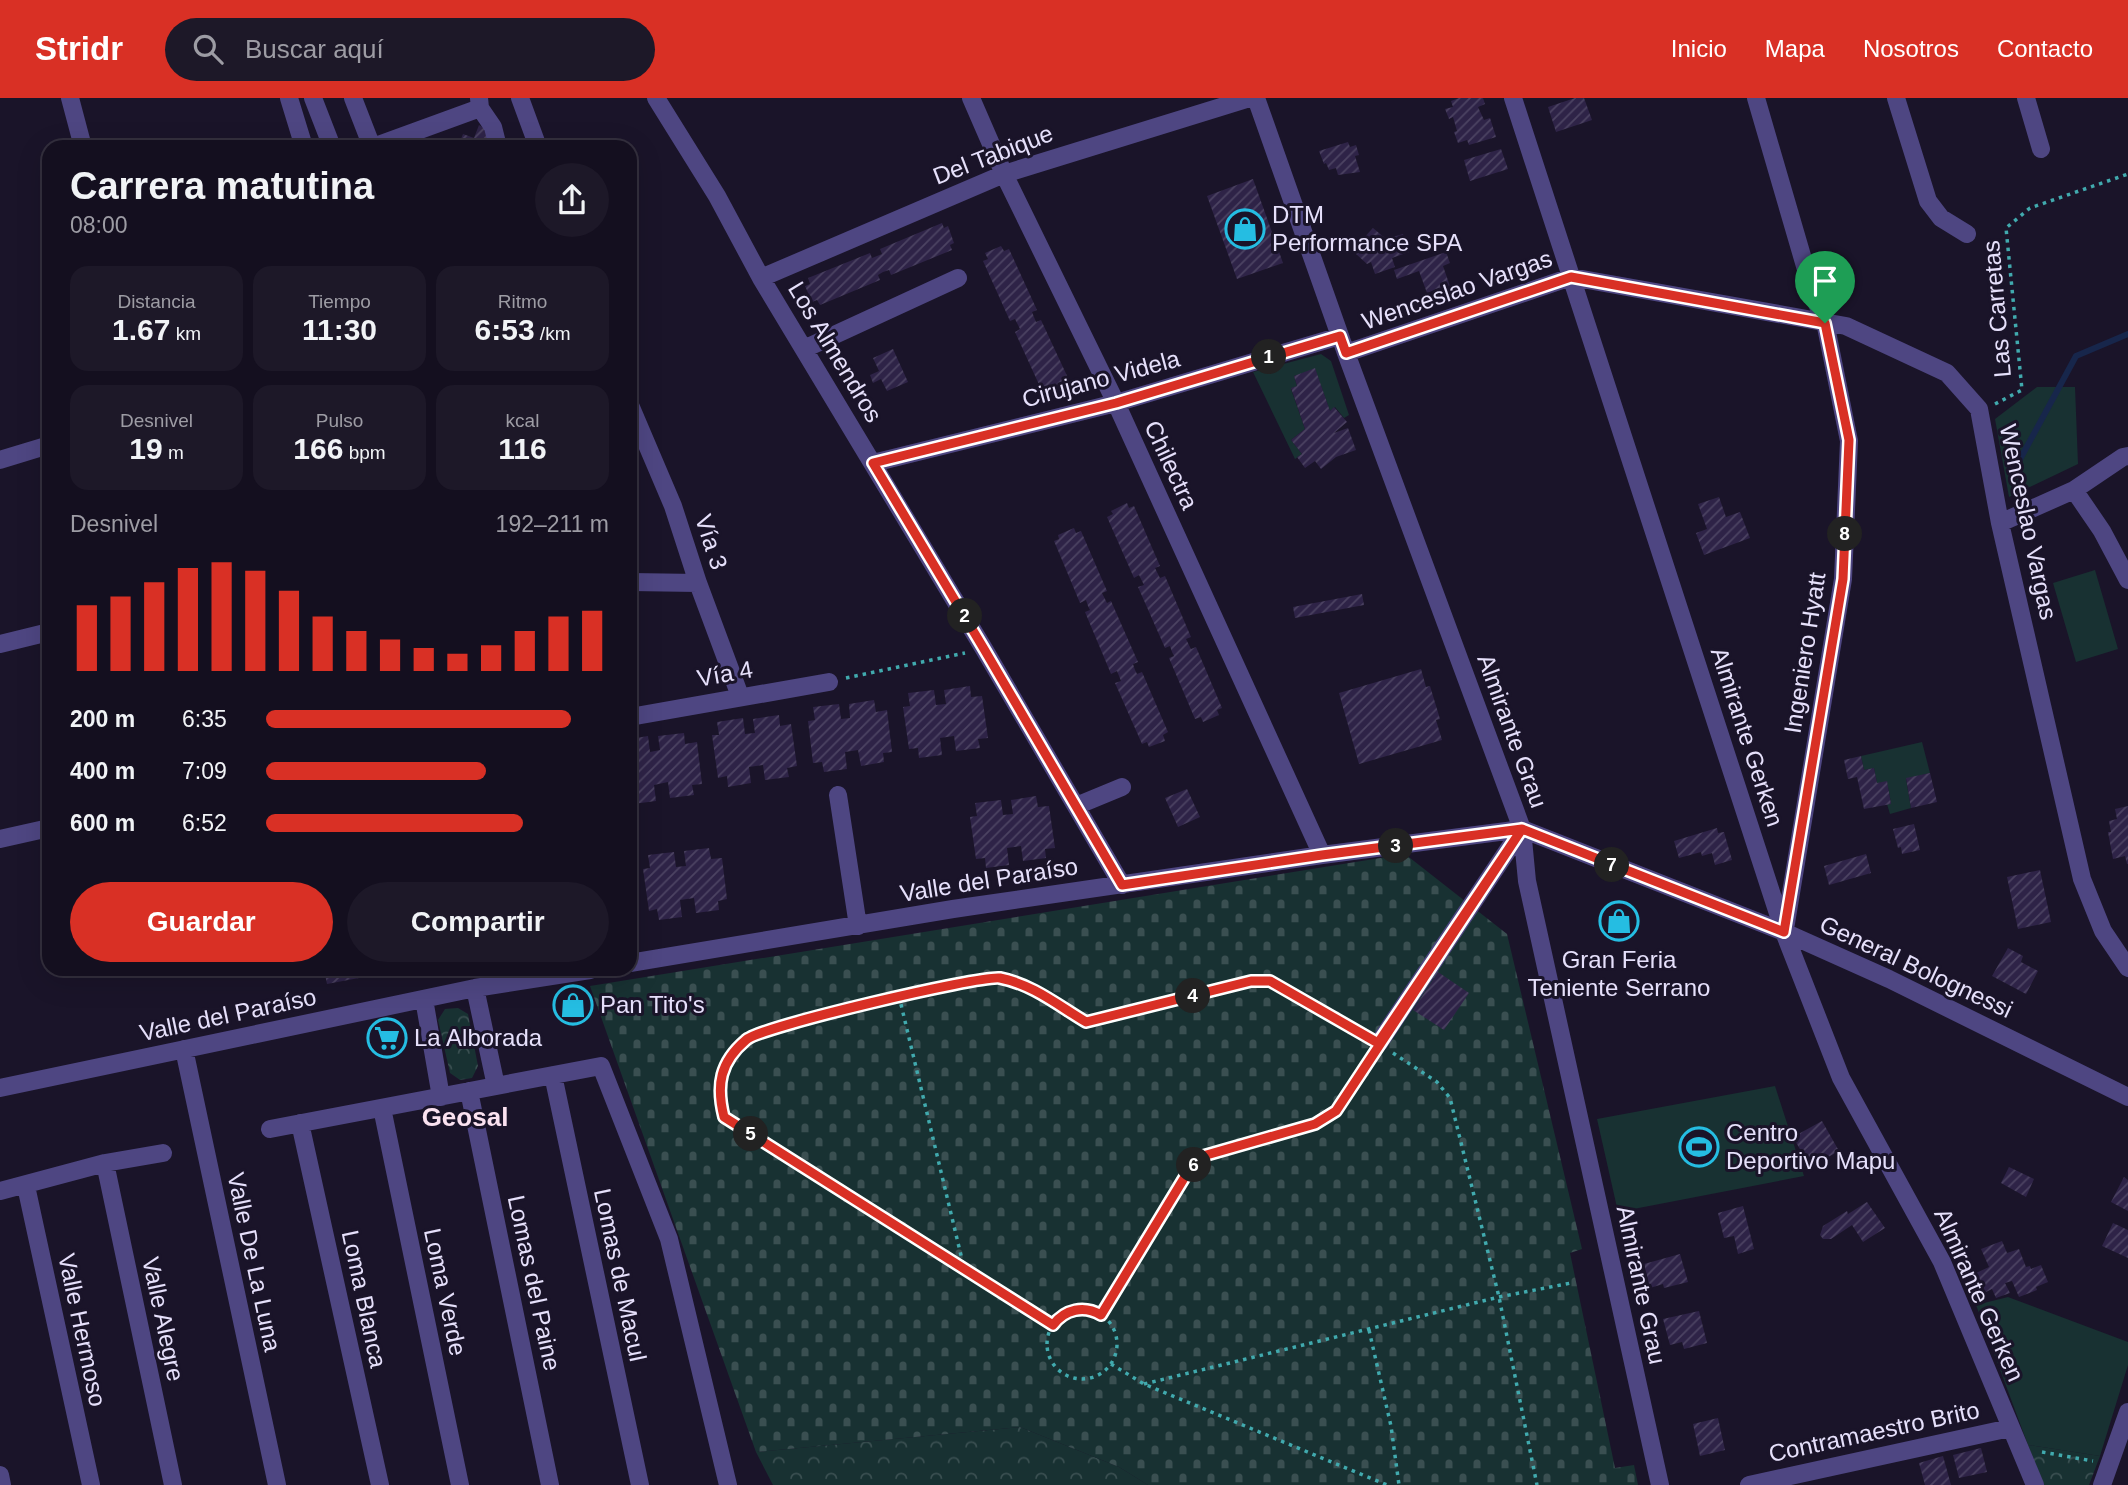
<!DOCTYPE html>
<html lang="es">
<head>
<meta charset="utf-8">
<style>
	:root { --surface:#140f1f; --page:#1d1828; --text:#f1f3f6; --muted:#9d9ca4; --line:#332f3d; --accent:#d93025 }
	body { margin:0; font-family:Arial,sans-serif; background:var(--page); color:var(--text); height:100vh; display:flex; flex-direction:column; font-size:26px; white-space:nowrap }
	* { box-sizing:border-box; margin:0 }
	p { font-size:23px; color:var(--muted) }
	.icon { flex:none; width:38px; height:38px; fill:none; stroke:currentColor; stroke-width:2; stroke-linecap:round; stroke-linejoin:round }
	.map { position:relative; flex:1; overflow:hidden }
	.panel { position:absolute; left:42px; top:42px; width:595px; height:836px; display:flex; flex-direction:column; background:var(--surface); border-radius:21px; box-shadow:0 7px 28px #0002,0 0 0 2px var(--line) }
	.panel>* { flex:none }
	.pin { position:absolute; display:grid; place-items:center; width:60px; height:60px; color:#fff; margin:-72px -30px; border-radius:50% 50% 50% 0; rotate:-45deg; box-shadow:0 0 7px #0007 }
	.pin .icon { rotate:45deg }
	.km { position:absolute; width:35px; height:35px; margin:-18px; border-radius:50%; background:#222; color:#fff; font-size:19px; line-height:35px; text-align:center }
	.round { display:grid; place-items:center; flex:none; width:74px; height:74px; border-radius:37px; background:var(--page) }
	.head { display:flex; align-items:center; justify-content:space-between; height:119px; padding:0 28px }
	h1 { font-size:38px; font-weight:600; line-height:52px }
	.metrics { display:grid; grid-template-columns:repeat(3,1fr); gap:10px; height:119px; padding:7px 28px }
	.metrics div { display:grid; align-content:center; border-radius:18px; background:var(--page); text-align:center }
	.metrics b { font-size:30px; font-weight:600 }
	.metrics small { font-size:19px; font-weight:400 }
	.metrics p { font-size:19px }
	.chart { height:196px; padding:14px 28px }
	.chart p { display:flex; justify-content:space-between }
	.chart svg { width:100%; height:126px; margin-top:7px; stroke:var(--accent); stroke-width:6 }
	.action { display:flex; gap:14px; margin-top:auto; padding:14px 28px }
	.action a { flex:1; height:80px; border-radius:42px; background:var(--accent); color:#fff; font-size:28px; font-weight:600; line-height:80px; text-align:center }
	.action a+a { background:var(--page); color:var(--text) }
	ul { padding:0 28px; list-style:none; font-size:23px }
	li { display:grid; grid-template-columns:112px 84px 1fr; align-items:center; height:52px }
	li i { height:18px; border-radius:9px; background:var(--accent) }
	header { display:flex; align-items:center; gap:42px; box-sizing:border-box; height:98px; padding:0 35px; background:var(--accent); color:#fff }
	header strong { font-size:33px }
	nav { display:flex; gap:38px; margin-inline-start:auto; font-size:24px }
	.search { width:490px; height:63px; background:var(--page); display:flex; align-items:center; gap:18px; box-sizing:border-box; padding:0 24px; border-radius:38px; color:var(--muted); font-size:26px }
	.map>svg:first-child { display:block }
	.grass { fill:#183132 }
	.forest { fill:url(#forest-crowns) }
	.cemetery { fill:url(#cemetery-stones) }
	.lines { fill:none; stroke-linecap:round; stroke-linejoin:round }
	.stream { stroke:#17264b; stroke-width:6 }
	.building { fill:url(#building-hatch) }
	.path { stroke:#41aaae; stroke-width:3.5; stroke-dasharray:3.5 5; stroke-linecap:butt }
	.minor { stroke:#4e4682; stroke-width:18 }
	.route-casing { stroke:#fff; stroke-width:14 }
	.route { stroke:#d93025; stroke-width:9 }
	.labels { text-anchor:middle; stroke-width:6; stroke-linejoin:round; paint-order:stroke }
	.street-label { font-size:24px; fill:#e6e0fb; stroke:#1a1429 }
	.poi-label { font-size:24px; fill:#e6e0fb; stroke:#1a1429; text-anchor:start }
	.neighbourhood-label { font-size:26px; font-weight:bold; fill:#fbe2f0; stroke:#1a1429 }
</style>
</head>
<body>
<header>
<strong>Stridr</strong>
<div class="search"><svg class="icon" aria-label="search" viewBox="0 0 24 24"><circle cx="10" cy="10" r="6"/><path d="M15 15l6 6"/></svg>Buscar aquí</div>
<nav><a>Inicio</a><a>Mapa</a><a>Nosotros</a><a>Contacto</a></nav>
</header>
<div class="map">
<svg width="2128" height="1387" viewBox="0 0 2128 1387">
	<defs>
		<pattern id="forest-crowns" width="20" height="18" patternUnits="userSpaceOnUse" patternTransform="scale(1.75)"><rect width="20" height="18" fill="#183132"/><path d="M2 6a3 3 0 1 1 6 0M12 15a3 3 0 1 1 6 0" fill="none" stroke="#3a4f51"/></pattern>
		<pattern id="cemetery-stones" width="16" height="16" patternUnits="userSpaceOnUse" patternTransform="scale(1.75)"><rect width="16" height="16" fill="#183132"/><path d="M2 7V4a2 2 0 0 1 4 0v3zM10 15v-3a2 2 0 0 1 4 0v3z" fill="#3a4f51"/></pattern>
		<pattern id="building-hatch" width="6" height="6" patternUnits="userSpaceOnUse" patternTransform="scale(1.75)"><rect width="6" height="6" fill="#2e2347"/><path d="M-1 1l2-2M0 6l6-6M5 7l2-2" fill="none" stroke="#4c4362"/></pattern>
	</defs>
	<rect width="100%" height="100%" fill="#1a1429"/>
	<path class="grass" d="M1321,256L1331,263L1349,317L1344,320L1335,309L1330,313L1315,271L1294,278L1297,288L1291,291L1305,331L1291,342L1302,356L1295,361L1253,274Z
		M2037,289H2075L2078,366L2009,399L1995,321Z
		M2095,472L2118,551L2076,564L2053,485Z
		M1922,644L1930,675L1906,681L1911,710L1890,716L1887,706L1891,705L1887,684L1877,685L1874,670L1864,672L1861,658Z
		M1775,988L1804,1078L1618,1114L1597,1021Z
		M2008,1199L2128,1244V1267L2100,1358L2028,1347L1976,1207Z"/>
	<path class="forest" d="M458,910L468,916L478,968L472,980L460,982L450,975L438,922L445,911Z
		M1020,1329L1119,1369L1148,1387H773L756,1354Z
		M2028,1347L2100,1358L2089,1387H2044Z"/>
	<path class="cemetery" d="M1405,756L1507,836L1582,1151L1570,1155L1615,1370L1634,1367L1638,1387H1148L1119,1369L1020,1329L756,1354L590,888Z"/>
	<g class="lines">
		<path class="stream" d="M2018,365L2076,258L2128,236"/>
	</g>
	<path class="building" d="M1459,0H1483L1485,6L1478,9L1484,22L1490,20L1496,39L1469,47L1467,42L1458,45L1454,34L1457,33L1453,19L1449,21L1445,11L1453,9L1451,3Z
		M1575,0H1584L1592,22L1556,34L1548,9Z
		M479,27L484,30L491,49H447L450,42L459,46L463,36L474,40Z
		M1348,44L1350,49L1356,47L1359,57L1355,58L1360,74L1338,77L1336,70L1329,72L1326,65L1324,66L1319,53Z
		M1501,51L1508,71L1470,83L1464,62Z
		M1253,81L1283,165L1237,181L1207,98Z
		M942,125L944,130L948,128L954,145L950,147L952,152L891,177L889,172L883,174L878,177L880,182L820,207L817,202L812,204L805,188L810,186L808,180L870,155L872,160L882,156L880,151Z
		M1373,130L1386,141L1403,136L1409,154L1392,160L1395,169L1375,176L1371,164L1367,166L1355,155L1365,145L1362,142Z
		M1001,148L1004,153L1009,151L1037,212L1032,214L1036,224L1041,222L1069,282L1064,285L1065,288L1049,296L1047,291L1042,293L1015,234L1020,231L1015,221L1010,223L983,163L988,161L985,155Z
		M1446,154L1450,165L1443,168L1454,200L1444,204L1439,190L1427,195L1419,173L1397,181L1394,172Z
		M893,251L908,284L887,293L881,281L873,285L870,277L879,273L873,260Z
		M1315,270L1330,313L1334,309L1347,324L1334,335L1348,330L1356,352L1336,359L1321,371L1315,363L1305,370L1297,359L1302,356L1291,342L1305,331L1291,290L1297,288L1294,278Z
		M1719,399L1726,419L1740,414L1750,440L1704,457L1696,435L1707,431L1698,406Z
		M1127,405L1129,410L1134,408L1160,468L1155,470L1160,480L1165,478L1191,539L1186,541L1191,551L1196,549L1222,610L1217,612L1219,617L1203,624L1201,619L1195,621L1169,560L1174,558L1172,554L1170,548L1165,550L1138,489L1144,487L1139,477L1134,480L1107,419L1113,416L1111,413Z
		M1074,430L1076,435L1081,433L1107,493L1102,495L1107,505L1111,503L1138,564L1133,566L1135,572L1137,576L1142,574L1168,634L1163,637L1165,643L1149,649L1147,644L1142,646L1115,585L1121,583L1117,573L1111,576L1085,514L1090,512L1088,508L1086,502L1080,505L1054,443L1059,441L1058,437Z
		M1362,496L1364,507L1295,520L1293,509Z
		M1421,571L1426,589L1430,588L1440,621L1436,622L1442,642L1359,666L1339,595Z
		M970,588L971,599L982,598L988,640L978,641L980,650L956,653L954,638L940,640L942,657L919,660L918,650L909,651L903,609L910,608L908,595L934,592L936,607L946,606L944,592Z
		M874,602L876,614L887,612L892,654L883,655L884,664L861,668L858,652L845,654L847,671L824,674L822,664L813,665L808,623L815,622L813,609L839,606L841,621L850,620L849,606Z
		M779,617L780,628L791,626L797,668L787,670L789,679L765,682L763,667L749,669L751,685L728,689L727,678L718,680L712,637H719L717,624L743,620L745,636L755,635L753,621Z
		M684,635L685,646L697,644L702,686L692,687L694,697L670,700L668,684L654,687L656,703L633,706L632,696H630V641L648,638L650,654L660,652L658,638Z
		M1861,658L1864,672L1874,670L1877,685L1887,683L1891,706L1864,711L1857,679L1848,681L1844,662Z
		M1930,675L1937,704L1911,710L1906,680Z
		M1187,691L1200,719L1178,729L1165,700Z
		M1036,698L1038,709L1049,708L1055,750L1045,751L1046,760L1023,763L1021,748L1007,750L1009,767L986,770L985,760L976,761L970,719L977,718L975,705L1001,702L1003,717L1013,716L1011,702Z
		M2128,708V766H2127L2125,758L2113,761L2108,734H2111L2109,723L2117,721L2115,711Z
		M1914,726L1920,752L1902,756L1901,749L1898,750L1893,731Z
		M1717,730L1718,735L1724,734L1732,762L1715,767L1712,755L1702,758L1701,754L1679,760L1674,743Z
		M709,750L711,761L722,760L727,801L718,803L719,812L696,815L694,800L680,802L682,819L659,822L657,811L649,813L643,771L650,770L648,757L674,754L676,769L686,768L684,753Z
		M1866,756L1871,775L1829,787L1824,768Z
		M2040,772L2051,824L2018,831L2007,779Z
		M2008,850L2023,858L2021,864L2038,873L2026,896L1992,878Z
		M324,872H396V873L327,886Z
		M1438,874L1469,895L1444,932L1413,912Z
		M1822,1023L1839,1053L1810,1069L1793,1039Z
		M2009,1069L2034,1081L2026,1099L2001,1085Z
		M2124,1079L2128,1082V1113L2111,1104Z
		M1867,1104L1885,1130L1863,1144L1852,1127L1831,1141H1823L1820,1137L1823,1128L1847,1113L1848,1116Z
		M1743,1108L1754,1151L1738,1156L1734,1138L1724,1140L1718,1115Z
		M2113,1125L2128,1132V1160L2102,1148Z
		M2002,1143L2007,1155L2019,1151L2026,1169L2030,1168L2031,1171L2041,1167L2048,1184L2036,1189L2037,1192L2019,1199L2012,1183L2005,1185L2010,1195L1996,1200L1992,1191L1984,1195L1976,1175L1989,1169L1981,1151Z
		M1680,1156L1688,1184L1664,1190L1663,1186L1650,1190L1644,1166Z
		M1699,1213L1707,1245L1684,1251L1682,1244L1670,1247L1663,1221Z
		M1718,1320L1725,1352L1700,1358L1693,1326Z
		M1981,1350L1987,1374L1959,1380L1953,1357Z
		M1943,1358L1951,1387H1925L1919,1365Z"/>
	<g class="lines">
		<path class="path" d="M1995,306L2022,292L2006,130L2030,110L2128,76
			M846,580L965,555
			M899,898L964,1170
			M1393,955L1437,984L1450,1000L1499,1199L1537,1387
			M1047 1246a35 35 0 1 1 70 0a35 35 0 1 1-70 0Z
			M1101,1217L1189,1072L1203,1058L1315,1026L1336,1013L1369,960
			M1053,1227L724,1019C716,987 720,964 746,942C759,929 980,877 1000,880C1032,886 1059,908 1086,924L1251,883H1271L1363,936
			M1369,1232L1391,1328L1399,1387
			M1111,1266L1144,1286L1387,1387
			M1144,1286L1499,1199L1571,1185
			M2042,1354L2093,1363"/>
		<path class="minor" d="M70,0L83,49
			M289,0L304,49
			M313,0L332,49
			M353,0L372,49
			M479,0L480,10L493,29L498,49
			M520,0L538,49
			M656,0L717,98L761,180L984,551L1122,787
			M971,0L1004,76L1116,305L1322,757
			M1256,0L1346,255L1522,731L1527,783L1660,1387
			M1513,0L1784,834L1841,980L1942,1164L2035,1387
			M1756,0L1814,199L1825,224L1849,343L1843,481L1785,831
			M1896,0L1928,103L1941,120L1967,136
			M2026,0L2041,51
			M373,49L480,10
			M761,180L1004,76L1250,0
			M804,251L958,180
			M1346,255L1571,179L1846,228L1947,275L1979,311L2000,425L2082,781L2103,833L2128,870
			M630,307L673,408L698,485L740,598
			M0,362L49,347
			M873,365L1116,305L1340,238
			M2074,392L2123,359L2128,358
			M2000,425L2074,392L2102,433L2128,482
			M630,484L698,485
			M0,546L49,534
			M630,619L829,584
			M838,697L858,828
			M1076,708L1122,689
			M0,741L49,730
			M630,865L953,811L1322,757L1522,731L1784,834L1889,881L2128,999
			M475,890L496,988
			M424,901L441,999
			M1379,945L1522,731
			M184,951L277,1387
			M553,977L640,1387
			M0,990L475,890L590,872
			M469,993L550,1387
			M382,1010L460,1387
			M300,1025L380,1387
			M270,1031L601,968L669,1141L728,1387
			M105,1065L173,1387
			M26,1088L91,1387
			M0,1093L105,1065L163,1055
			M0,1377L2,1387
			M1749,1387L2010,1330
			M2102,1387L2128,1314"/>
	</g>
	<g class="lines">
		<g class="route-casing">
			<path id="route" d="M1825,225L1571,179L1346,255L1340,238L1116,305L873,365L984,551L1122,787L1322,757L1522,731L1378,945L1270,883H1251L1086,924C1059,908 1032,886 1000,880C980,877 759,929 746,942C720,964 716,987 724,1019L1053,1227C1065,1211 1084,1207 1101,1217L1189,1072L1203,1058L1315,1026L1336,1013L1522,731L1784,834L1843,481L1849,342L1825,225"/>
		</g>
		<use href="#route" class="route"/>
	</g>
	<defs>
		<g id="shop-ring" transform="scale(2.0125)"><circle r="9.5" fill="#1a1429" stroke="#25bde2" stroke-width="1.5"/><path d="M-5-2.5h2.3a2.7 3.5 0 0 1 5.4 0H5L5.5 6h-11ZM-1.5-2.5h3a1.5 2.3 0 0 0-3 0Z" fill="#25bde2"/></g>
		<g id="supermarket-ring" transform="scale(2.0125)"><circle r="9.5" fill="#1a1429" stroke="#25bde2" stroke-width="1.5"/><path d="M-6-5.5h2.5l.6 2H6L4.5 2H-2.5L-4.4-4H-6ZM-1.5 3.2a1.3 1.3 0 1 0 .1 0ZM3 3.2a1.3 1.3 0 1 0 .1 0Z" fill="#25bde2"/></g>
		<g id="stadium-ring" transform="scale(2.0125)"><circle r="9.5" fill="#1a1429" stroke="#25bde2" stroke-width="1.5"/><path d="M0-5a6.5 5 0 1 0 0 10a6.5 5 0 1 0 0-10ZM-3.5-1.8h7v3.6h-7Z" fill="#25bde2"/></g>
	</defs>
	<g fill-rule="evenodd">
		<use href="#shop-ring" x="1245" y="131"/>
		<use href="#shop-ring" x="1619" y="823"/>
		<use href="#shop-ring" x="573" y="907"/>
		<use href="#supermarket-ring" x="387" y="940"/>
		<use href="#stadium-ring" x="1699" y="1049"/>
	</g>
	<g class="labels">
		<g class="street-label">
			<text transform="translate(993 57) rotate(-21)" y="8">Del Tabique</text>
			<text transform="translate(1457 192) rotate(-19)" y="8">Wenceslao Vargas</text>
			<text transform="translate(1997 211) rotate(-95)" y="8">Las Carretas</text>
			<text transform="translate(835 254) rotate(59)" y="8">Los Almendros</text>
			<text transform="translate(1101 281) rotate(-15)" y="8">Cirujano Videla</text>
			<text transform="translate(1171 367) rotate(65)" y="8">Chilectra</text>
			<text transform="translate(2028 424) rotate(78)" y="8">Wenceslao Vargas</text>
			<text transform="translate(711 444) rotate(72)" y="8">Vía 3</text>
			<text transform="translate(1805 555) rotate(-81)" y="8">Ingeniero Hyatt</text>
			<text transform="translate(725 576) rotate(-10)" y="8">Vía 4</text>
			<text transform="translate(1512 633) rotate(70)" y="8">Almirante Grau</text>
			<text transform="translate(1747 639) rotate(72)" y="8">Almirante Gerken</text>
			<text transform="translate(989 782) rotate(-9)" y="8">Valle del Paraíso</text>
			<text transform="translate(1916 869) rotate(25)" y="8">General Bolognessi</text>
			<text transform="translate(228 917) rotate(-12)" y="8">Valle del Paraíso</text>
			<text transform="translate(254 1164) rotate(78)" y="8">Valle De La Luna</text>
			<text transform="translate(620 1177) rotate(78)" y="8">Lomas de Macul</text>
			<text transform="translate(534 1185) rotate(78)" y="8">Lomas del Paine</text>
			<text transform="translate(1641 1187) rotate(78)" y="8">Almirante Grau</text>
			<text transform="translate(445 1194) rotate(78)" y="8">Loma Verde</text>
			<text transform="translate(1979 1197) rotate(66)" y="8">Almirante Gerken</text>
			<text transform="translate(364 1201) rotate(78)" y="8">Loma Blanca</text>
			<text transform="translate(163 1221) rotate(78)" y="8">Valle Alegre</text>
			<text transform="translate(82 1232) rotate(78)" y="8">Valle Hermoso</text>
			<text transform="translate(1874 1334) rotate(-12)" y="8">Contramaestro Brito</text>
		</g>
		<g class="poi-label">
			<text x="1272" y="125">DTM<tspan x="1272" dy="28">Performance SPA</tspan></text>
			<text x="1619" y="870" text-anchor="middle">Gran Feria<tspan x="1619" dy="28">Teniente Serrano</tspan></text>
			<text x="600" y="915">Pan Tito's</text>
			<text x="414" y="948">La Alborada</text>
			<text x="1726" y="1043">Centro<tspan x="1726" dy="28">Deportivo Mapu</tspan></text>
		</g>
		<g class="neighbourhood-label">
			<text x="465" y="1028">Geosal</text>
		</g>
	</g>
</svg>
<div class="pin" style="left:1825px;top:225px;background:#1e9e55"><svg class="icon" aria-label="arrive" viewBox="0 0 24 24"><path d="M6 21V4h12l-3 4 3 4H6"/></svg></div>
<b class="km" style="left:1269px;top:259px">1</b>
<b class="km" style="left:965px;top:518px">2</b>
<b class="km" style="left:1396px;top:748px">3</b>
<b class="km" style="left:1193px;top:898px">4</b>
<b class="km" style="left:751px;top:1036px">5</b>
<b class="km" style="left:1194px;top:1067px">6</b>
<b class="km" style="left:1612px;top:767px">7</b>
<b class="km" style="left:1845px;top:436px">8</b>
<section class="panel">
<div class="head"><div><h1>Carrera matutina</h1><p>08:00</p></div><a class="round"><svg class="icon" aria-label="share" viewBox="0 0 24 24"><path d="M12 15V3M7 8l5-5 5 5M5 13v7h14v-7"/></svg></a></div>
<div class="metrics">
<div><p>Distancia</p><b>1.67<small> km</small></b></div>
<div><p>Tiempo</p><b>11:30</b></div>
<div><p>Ritmo</p><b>6:53<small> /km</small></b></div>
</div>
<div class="metrics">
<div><p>Desnivel</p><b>19<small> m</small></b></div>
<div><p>Pulso</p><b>166<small> bpm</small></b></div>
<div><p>kcal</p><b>116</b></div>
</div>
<div class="chart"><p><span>Desnivel</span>192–211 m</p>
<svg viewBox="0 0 160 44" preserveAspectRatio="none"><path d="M5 44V21M15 44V18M25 44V13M35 44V8M45 44V6M55 44V9M65 44V16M75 44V25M85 44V30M95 44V33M105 44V36M115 44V38M125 44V35M135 44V30M145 44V25M155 44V23"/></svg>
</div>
<ul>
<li><b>200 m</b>6:35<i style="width:89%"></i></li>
<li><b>400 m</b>7:09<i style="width:64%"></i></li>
<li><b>600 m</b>6:52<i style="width:75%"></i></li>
</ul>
<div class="action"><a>Guardar</a><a>Compartir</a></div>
</section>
</div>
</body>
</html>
